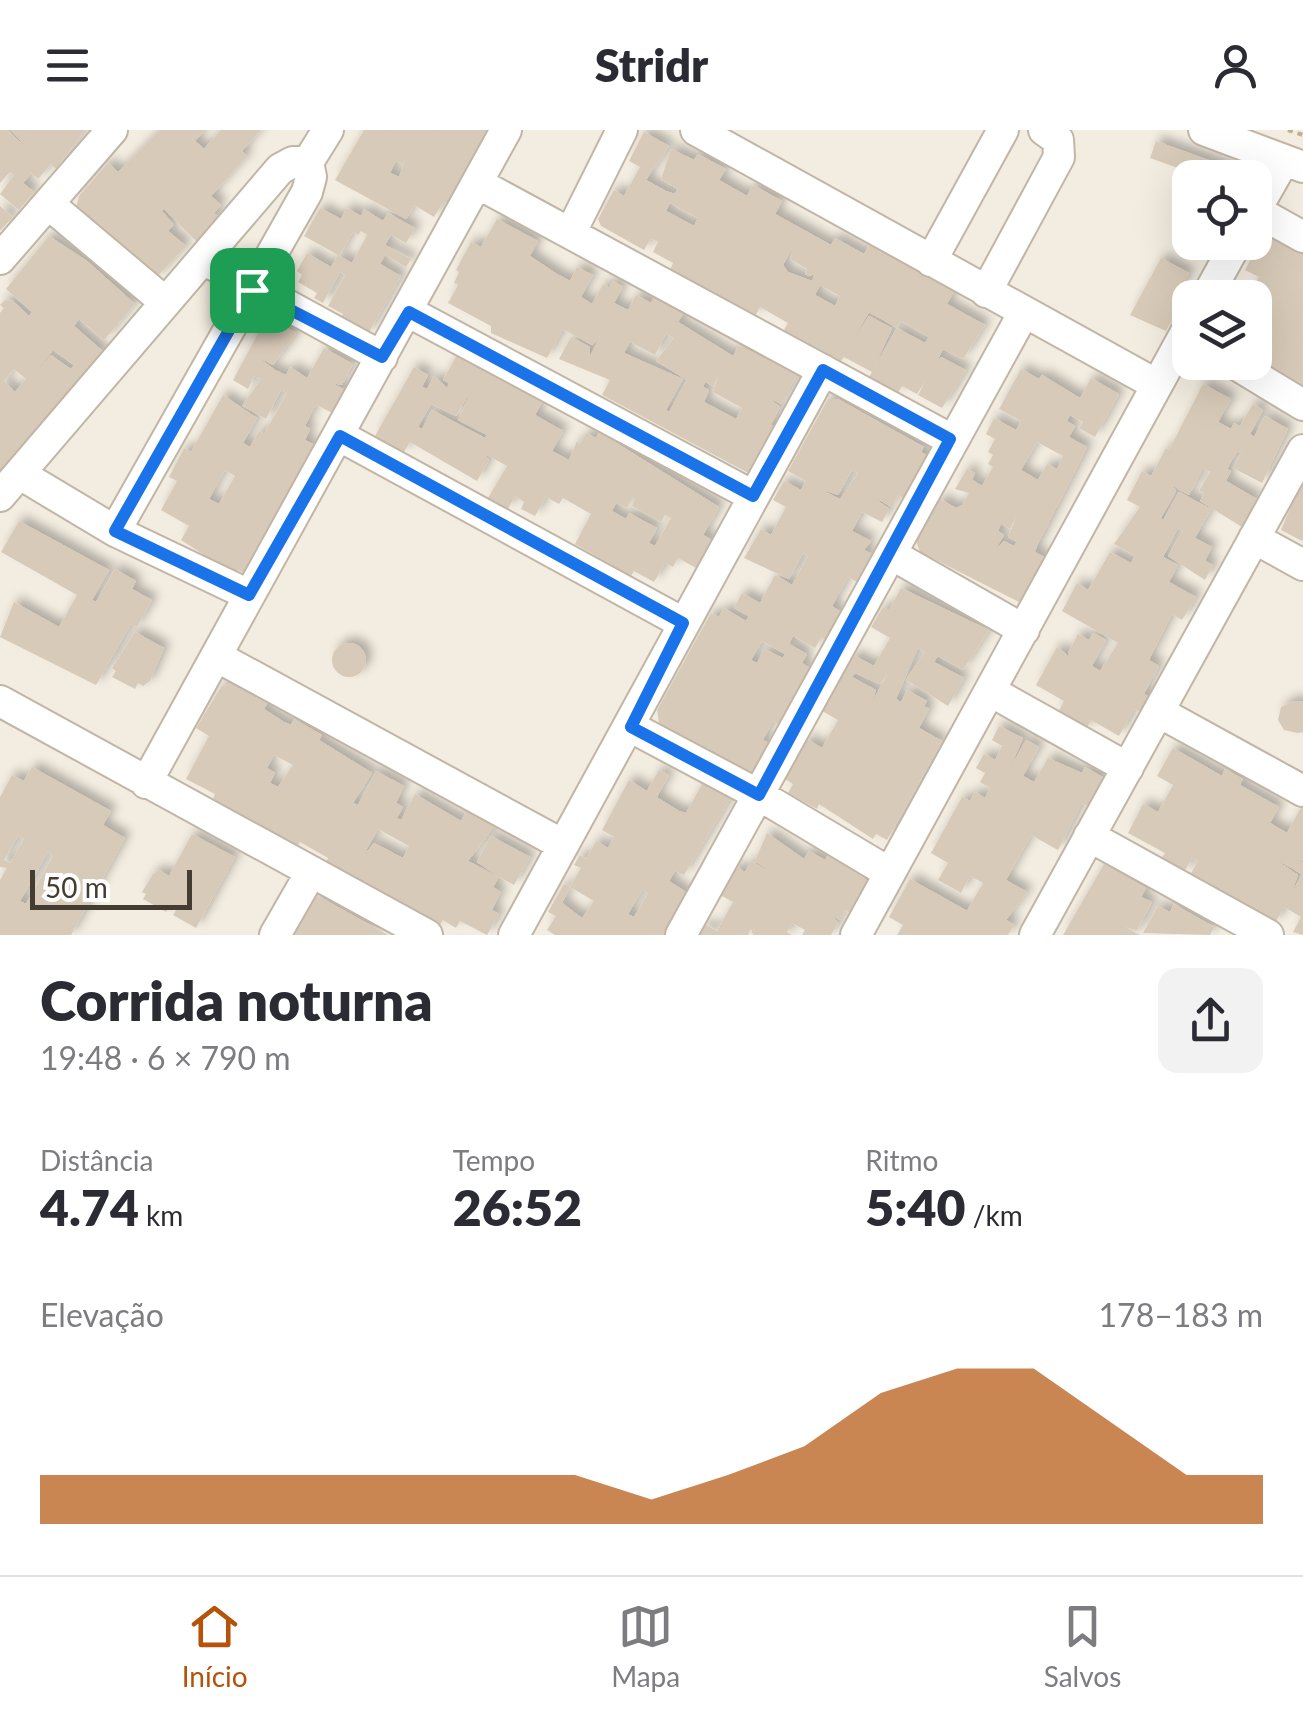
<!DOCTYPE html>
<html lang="pt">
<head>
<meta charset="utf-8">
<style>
	:root { --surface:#fff; --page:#f2f2f3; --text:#2b2b33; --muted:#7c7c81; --line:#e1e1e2; --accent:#b45309 }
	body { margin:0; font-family:Lato,sans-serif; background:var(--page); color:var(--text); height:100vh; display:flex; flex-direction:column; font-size:38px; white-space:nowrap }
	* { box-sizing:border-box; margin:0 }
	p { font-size:32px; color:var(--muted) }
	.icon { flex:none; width:55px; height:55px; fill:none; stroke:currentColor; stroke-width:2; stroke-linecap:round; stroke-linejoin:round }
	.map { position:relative; height:805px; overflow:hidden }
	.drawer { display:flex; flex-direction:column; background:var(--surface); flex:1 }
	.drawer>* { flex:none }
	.fabs { position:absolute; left:1172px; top:30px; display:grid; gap:20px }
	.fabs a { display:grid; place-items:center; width:100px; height:100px; border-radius:20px; background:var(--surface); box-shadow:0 10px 40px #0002; font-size:50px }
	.scale { position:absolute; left:30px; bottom:25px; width:162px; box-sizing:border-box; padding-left:10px; border:5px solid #443b31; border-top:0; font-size:28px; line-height:35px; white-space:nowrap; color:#443b31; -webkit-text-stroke:8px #fff; paint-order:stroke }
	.pin { position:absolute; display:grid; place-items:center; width:85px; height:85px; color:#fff; margin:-42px; border-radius:20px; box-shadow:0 5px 15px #0006 }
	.round { display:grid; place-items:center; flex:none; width:105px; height:105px; border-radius:20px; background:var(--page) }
	.overview { display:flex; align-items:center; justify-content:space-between; height:170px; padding:0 40px }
	h1 { font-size:55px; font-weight:800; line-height:75px }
	.metrics { display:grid; grid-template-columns:repeat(3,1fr); gap:15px; height:170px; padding:10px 40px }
	.metrics div { display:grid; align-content:center }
	.metrics b { font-size:50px; font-weight:800 }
	.metrics small { font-size:28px; font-weight:400 }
	.metrics p { font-size:28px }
	.chart { height:280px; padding:20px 40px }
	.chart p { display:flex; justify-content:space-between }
	.chart svg { width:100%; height:180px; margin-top:10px; fill:var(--accent); opacity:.7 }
	header { display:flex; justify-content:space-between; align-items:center; height:130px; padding:0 40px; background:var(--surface); font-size:45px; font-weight:800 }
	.dock { display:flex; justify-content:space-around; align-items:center; height:140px; border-top:2px solid var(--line); background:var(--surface); font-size:28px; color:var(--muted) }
	.dock a { display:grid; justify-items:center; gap:5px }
	.dock .on { color:var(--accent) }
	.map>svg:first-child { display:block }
	.building { fill:#d8cab8; fill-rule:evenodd; filter:url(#shadow) }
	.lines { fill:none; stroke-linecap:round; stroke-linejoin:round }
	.minor-casing { stroke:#c1b6a5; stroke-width:34 }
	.path { stroke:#c2ae92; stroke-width:4; stroke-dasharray:5 5; stroke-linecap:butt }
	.minor { stroke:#fff; stroke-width:30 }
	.route-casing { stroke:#fff; stroke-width:20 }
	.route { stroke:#1a73e8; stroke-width:12 }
</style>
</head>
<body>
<header><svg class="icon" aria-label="menu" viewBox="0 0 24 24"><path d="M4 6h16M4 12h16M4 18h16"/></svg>Stridr<svg class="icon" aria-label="person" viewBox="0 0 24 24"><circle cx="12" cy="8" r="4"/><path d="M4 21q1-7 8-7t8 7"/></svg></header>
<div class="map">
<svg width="1303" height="805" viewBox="0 0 1303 805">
	<defs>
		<filter id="shadow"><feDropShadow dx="6" dy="-6" stdDeviation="5" flood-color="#0004"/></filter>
	</defs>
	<rect width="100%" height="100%" fill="#f3ece0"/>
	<path class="building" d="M0,0H7L27,18L11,0H85L56,39L51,34L38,49L31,43L30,45L23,53L34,62L19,80L0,64L14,45L10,42L0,53Z
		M160,0H205L195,11L204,19L221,0H261L242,21L247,26L211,66L221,75L214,83L219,87L197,112L164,79L162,81L174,95L168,101L186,116L155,149L76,78L79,66L108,33L118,42Z
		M364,0H378L389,8L379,0H428L439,8L429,0H488L490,5L451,76L443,72L434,87L414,75L406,89L335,50ZM405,30L399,47L390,43L396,31L403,34Z
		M644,2L669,16L646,50L666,61L675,64L678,59L661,49L671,19L694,30L698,24L726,39L719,50L747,66L753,55L782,71L775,84L831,115L835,108L864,124L869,115L954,161L947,174L985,195L963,229L943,219L937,231L941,227L966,240L942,278L918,265L934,237L917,264L902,256L898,263L869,247L872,242L844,227L841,231L784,200L788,193L760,177L756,185L670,140L673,133L653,122L658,112L651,108L644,120L601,96L598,89L614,60L624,66L640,37L629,31ZM670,73L698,88L694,96L666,81ZM795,113L790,129L807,139L805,144L809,146L815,144L812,151L788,142L783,135ZM820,155L840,166L835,176L815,165ZM869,182L897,198L901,191L929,207L925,213L897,198L875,236L892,198L869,186L847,220Z
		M1156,11L1239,41L1241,48H1206L1150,28Z
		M0,76L13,87L0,101Z
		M320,78L341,89L347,78L361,86L364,79L383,91L388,83L415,98L406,113L391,105L385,115L411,129L406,137L385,125L380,134L401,146L368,204L340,189L343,184L328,176L345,145L340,142L323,173L314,168L317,163L298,152L302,145L297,141L307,123L331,137L338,125L304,106ZM361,101L367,105L352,133L339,126L353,102L358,105Z
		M497,89L538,111L530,126L557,144L570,151L577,137L593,145L581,167L592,174L603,154L609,158L613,151L623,157L614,173L628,180L636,165L651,173L654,168L683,184L678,192L733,226L739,215L797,245L781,274L769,268L780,277L771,295L776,297L750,344L602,265L610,250L559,229L571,207L590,217V226L603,202L592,215L563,199L547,228L491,203V196L448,173L458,155L454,153L459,142L456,140L471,112L481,117ZM666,204L674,208L656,231L687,250L669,282L666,280L683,249L624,223L630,212L655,225ZM719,244L713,262L742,278L736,289L704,272L709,260L703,257L705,252L713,256Z
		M49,106L87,131L135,174L104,210L79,189L74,196L105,223L0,344V183L4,178L0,175L5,170L13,171L29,186L32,182L6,159ZM53,220L74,235L71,239L51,225L33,246ZM14,239L26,249L15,262L4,251Z
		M1269,108L1303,123V258L1255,230V208L1260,211L1269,190L1255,183V168H1248L1259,147L1245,140L1260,112Z
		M1161,128L1189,143L1171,176L1177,180L1166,201L1130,185Z
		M267,187L296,203L273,235L257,226L275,240L286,245L290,237L307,248L324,218L353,234L342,255L332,253L347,261L334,284L317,275L314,278L305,296L310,299L305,310L315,315L244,443L238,440L235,445L181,410L189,396L161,380L177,351L169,347L184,318L191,322L223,265L257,288L243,313L250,317L259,301L264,304L287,263L281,260L266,289L242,276L261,249L254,246L248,259L233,250ZM225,340L235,346L219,374L209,369Z
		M457,225L542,272L535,285L563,301L552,321L569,330L577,311L580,314L586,303L596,308L599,302L719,377L703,405L714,411L698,439L678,428L673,437L665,433L654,452L634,441L631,446L575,414L591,384L563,368L559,374L546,367L535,386L521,379L524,372L515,366L508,379L488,368L507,336L485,324L489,330L477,351L410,312L404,322L375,306L414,237L428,245L422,257L427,259L434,246L447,258L449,253L443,250ZM473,257L458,290L487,305L485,308L432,280L422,299L418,297L431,274L456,286ZM638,359L632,376L661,392L665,385L671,388L655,416L649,413L657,398L629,383L626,389L612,381L616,373L627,378Z
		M1021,239L1039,249L1042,245L1080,268L1091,248L1119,264L1095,307L1079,298L1083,292L1070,285L1067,291L1075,296L1069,307L1087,317L1037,416L1035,422L1048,429L1019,472L920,422L916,411L940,369L956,378L962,375L969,363L955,359L967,339L975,343L972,350L982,356L993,337L988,334L993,325L988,322L995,309L986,304L994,288L1016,300L1021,291L999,279ZM1037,312L1063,326L1057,339L1047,334L1038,350L1021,340ZM1021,377L1008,407L1017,412L1014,416L1004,411L995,420L1004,405L998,401L1001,394L1010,399Z
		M1203,254L1231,269L1218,292L1231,299L1234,293L1240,296L1253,274L1263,280L1250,304L1254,307L1265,286L1288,299L1262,353L1233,338L1241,323L1237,321L1227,339L1231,341L1226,351L1257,369L1242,397L1200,371L1204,363L1199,361L1210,342L1203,338L1189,365L1172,355L1176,361L1161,388L1163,390L1179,362L1211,379L1195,408L1212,417L1205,431L1213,435L1205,450L1168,426L1183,401L1178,398L1163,427L1178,435L1169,452L1196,467L1182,490L1172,484L1149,530L1159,536L1144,564L1151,568L1143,583L1134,579L1119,606L1091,590L1086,600L1057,584L1064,571L1036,555L1057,517L1071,528L1068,523L1078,504L1089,510L1093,503L1106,510L1092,536L1100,541L1118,513L1062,481L1077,453L1088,460L1110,422L1131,433L1135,426L1114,414L1140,377L1127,370L1142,341L1151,346L1166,318L1169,320Z
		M828,269H838L924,317L921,322L930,327L906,370L898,365L892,377L872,366L889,379L882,392L862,382L852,401L871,411L864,420L872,424L857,452L848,447L832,476L841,482L826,510L821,507L815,518L793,506L789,514L807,524L802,533L810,538L779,595L773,591L763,610L769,613L752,644L659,593L657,580L711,483L719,487L724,478L746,491L749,486L734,478L742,463L760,473L775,445L792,455L808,426L803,423L789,449L744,428L761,399L771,405L786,377L773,370L784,351L801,360L806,351L788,341ZM852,340L858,343L840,369L820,359L838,365ZM762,511L785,524L783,528L764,519L757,533L751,530Z
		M1303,348V409L1302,411L1281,400Z
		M19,391L109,440L92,470L96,472L115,439L136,451L132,459L152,470L137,497L131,494L96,555L0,507L14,472L59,497L77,465L1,422Z
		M901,458L989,500L963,540L938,526L934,532L964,548L948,576L906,550L925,522L918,518L896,569L901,572L907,560L927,571L924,576L929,579L919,598L942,611L887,710L876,704L873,709L819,674L817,679L788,663L793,654L785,649L807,609L822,618L838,590L822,581L853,525L874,536L890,508L871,497L883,477L889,480ZM892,536L872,572L876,560L852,547L855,543L880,554Z
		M135,502L164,518L150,551L143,556L138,553L135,559L112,547L116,541L112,538Z
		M332 530a17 17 0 1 1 34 0a17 17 0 1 1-34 0Z
		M232,553L268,572L264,579L284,592L291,595L294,589L322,605L319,610L372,643L353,673L358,675L376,641L404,656L396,673L403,677L397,688L401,690L415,664L461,691L467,680L495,695L468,731L499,747L477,732L491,706L530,727L514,755L499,747L493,757L501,762L492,780L499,784L487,805L460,791L456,798L443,790L439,796L326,733L328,728L300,712L297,717L212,672L215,664L186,649L209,606L196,598L221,557ZM274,625L293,635L278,657L270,653L275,643L267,638ZM378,699L409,716L403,728L374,713L363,726Z
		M1294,571L1303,572V602L1298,603L1284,600L1278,590L1281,577Z
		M999,596L1023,608L1009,640L1026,610L1039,617L1023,646L1034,652L1048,628L1082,643L1085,637L1106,649L1090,678L1082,673L1058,720L1031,705L1006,750L1027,762L1006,790L1014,795L1008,805H897L903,795L889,787L910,749L980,788L967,781L983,753L970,746L961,763L938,750L948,733L931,723L962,667L970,671L975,662L985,668L990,658L980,652L985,643L976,638L984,624L995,630L1002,616L992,610Z
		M1173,618L1222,646L1225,639L1243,649L1240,655L1279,677L1270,693L1287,703L1303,674V731L1285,723L1303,733V805L1293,802L1301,787L1284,777L1275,793L1190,745L1198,731L1192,728L1184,742L1161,729L1165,723L1128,703L1143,674L1158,682L1173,655L1157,646ZM1273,728L1302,744L1291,764L1298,745Z
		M32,637L111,681L103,695L125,708L71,805H0V750L7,738L0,737V667L12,645L24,651ZM18,706L24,709L10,733L4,730ZM48,722L53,726L26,774L20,771Z
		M659,640L669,645L657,667L647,661Z
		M629,650L679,681L686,683L703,652L731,667L684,745L675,741L669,751L689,764L666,805H555L547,800L556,786L548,782L564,754L570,757L562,773L582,788L594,771L570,757L581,738L574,735L580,725L586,729L596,711L608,718L614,707L602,700ZM642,760L648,763L634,787L628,784Z
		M767,703L804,729L809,721L825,730L829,723L858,740L868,753L852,784L845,780L840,790L832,786L838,793L831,805H802L805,800L792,793L787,802L792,805H753L751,799L748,805H699L705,794L717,801L733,772L720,765L735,736L745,742L751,731L774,744L755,731Z
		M192,704L235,727L196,798L173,785L176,780L169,777L166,782L143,769L146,764L142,762L153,744L159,740L169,746Z
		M1104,734L1146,758L1141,767L1152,772L1137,800L1125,797L1140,805H1063Z
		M316,767L322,768L388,805H294Z
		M1174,774L1214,797L1210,805L1143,803L1158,776L1170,782Z"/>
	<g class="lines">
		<g class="minor-casing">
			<path id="minor" d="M696,0L1157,255
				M1204,0L1303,37
				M479,54L950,309
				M51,76L165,172
				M1255,80L1303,107
				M1255,81L1284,30
				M571,102L622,0
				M0,129L112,0
				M203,129L382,227
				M931,131L1003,0
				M986,162L1059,27L1058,10L1044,0
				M1206,168L1237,112
				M409,182L753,366
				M1232,232L1303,275
				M340,306L683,493
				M20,344L115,401L249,465
				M0,366L280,39L293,32H308L328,0
				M115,401L307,62L311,47L308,32
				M1254,408L1303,435
				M891,424L1024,500
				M216,526L563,715
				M992,562L1128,638
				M0,571L427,805
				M1159,582L1303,661
				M631,597L759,665L888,742
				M146,653L506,0
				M1089,706L1268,805
				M275,805L310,744
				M514,805L823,240
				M681,805L1023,184
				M856,805L1185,204L1190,207
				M1035,805L1303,320"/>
		</g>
		<path class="path" d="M1288,0L1303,5"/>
		<use href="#minor" class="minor"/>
	</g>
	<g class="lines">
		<g class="route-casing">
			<path id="route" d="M252,160L382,227L409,182L753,366L823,240L950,309L759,665L631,597L683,493L340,306L249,465L115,401Z"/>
		</g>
		<use href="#route" class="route"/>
	</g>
</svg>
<div class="fabs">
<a><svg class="icon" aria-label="locate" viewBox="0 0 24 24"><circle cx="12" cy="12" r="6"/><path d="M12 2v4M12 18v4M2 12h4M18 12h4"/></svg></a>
<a><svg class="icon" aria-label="layers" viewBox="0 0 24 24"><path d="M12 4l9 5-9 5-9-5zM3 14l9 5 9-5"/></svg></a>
</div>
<div class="scale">50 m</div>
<div class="pin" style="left:252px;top:160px;background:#1e9e55"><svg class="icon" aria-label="arrive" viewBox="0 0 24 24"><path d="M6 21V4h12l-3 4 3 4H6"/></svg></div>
</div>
<section class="drawer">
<div class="overview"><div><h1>Corrida noturna</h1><p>19:48 · 6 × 790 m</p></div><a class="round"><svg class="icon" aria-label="share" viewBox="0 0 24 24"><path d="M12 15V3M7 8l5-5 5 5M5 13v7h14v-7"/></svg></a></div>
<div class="metrics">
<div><p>Distância</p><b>4.74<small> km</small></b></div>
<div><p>Tempo</p><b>26:52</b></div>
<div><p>Ritmo</p><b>5:40<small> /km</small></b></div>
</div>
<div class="chart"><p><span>Elevação</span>178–183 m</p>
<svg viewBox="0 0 160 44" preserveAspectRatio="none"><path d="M0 44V32L10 32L20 32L30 32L40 32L50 32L60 32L70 32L80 38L90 32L100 25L110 12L120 6L130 6L140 19L150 32L160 32V44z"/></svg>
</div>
</section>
<nav class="dock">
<a class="on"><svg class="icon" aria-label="home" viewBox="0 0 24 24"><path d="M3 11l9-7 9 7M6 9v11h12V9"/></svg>Início</a>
<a><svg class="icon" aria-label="map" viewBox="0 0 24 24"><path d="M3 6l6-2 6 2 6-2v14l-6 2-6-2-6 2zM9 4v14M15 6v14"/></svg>Mapa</a>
<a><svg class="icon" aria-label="saved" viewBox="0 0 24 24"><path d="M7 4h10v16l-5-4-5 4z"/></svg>Salvos</a>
</nav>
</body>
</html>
